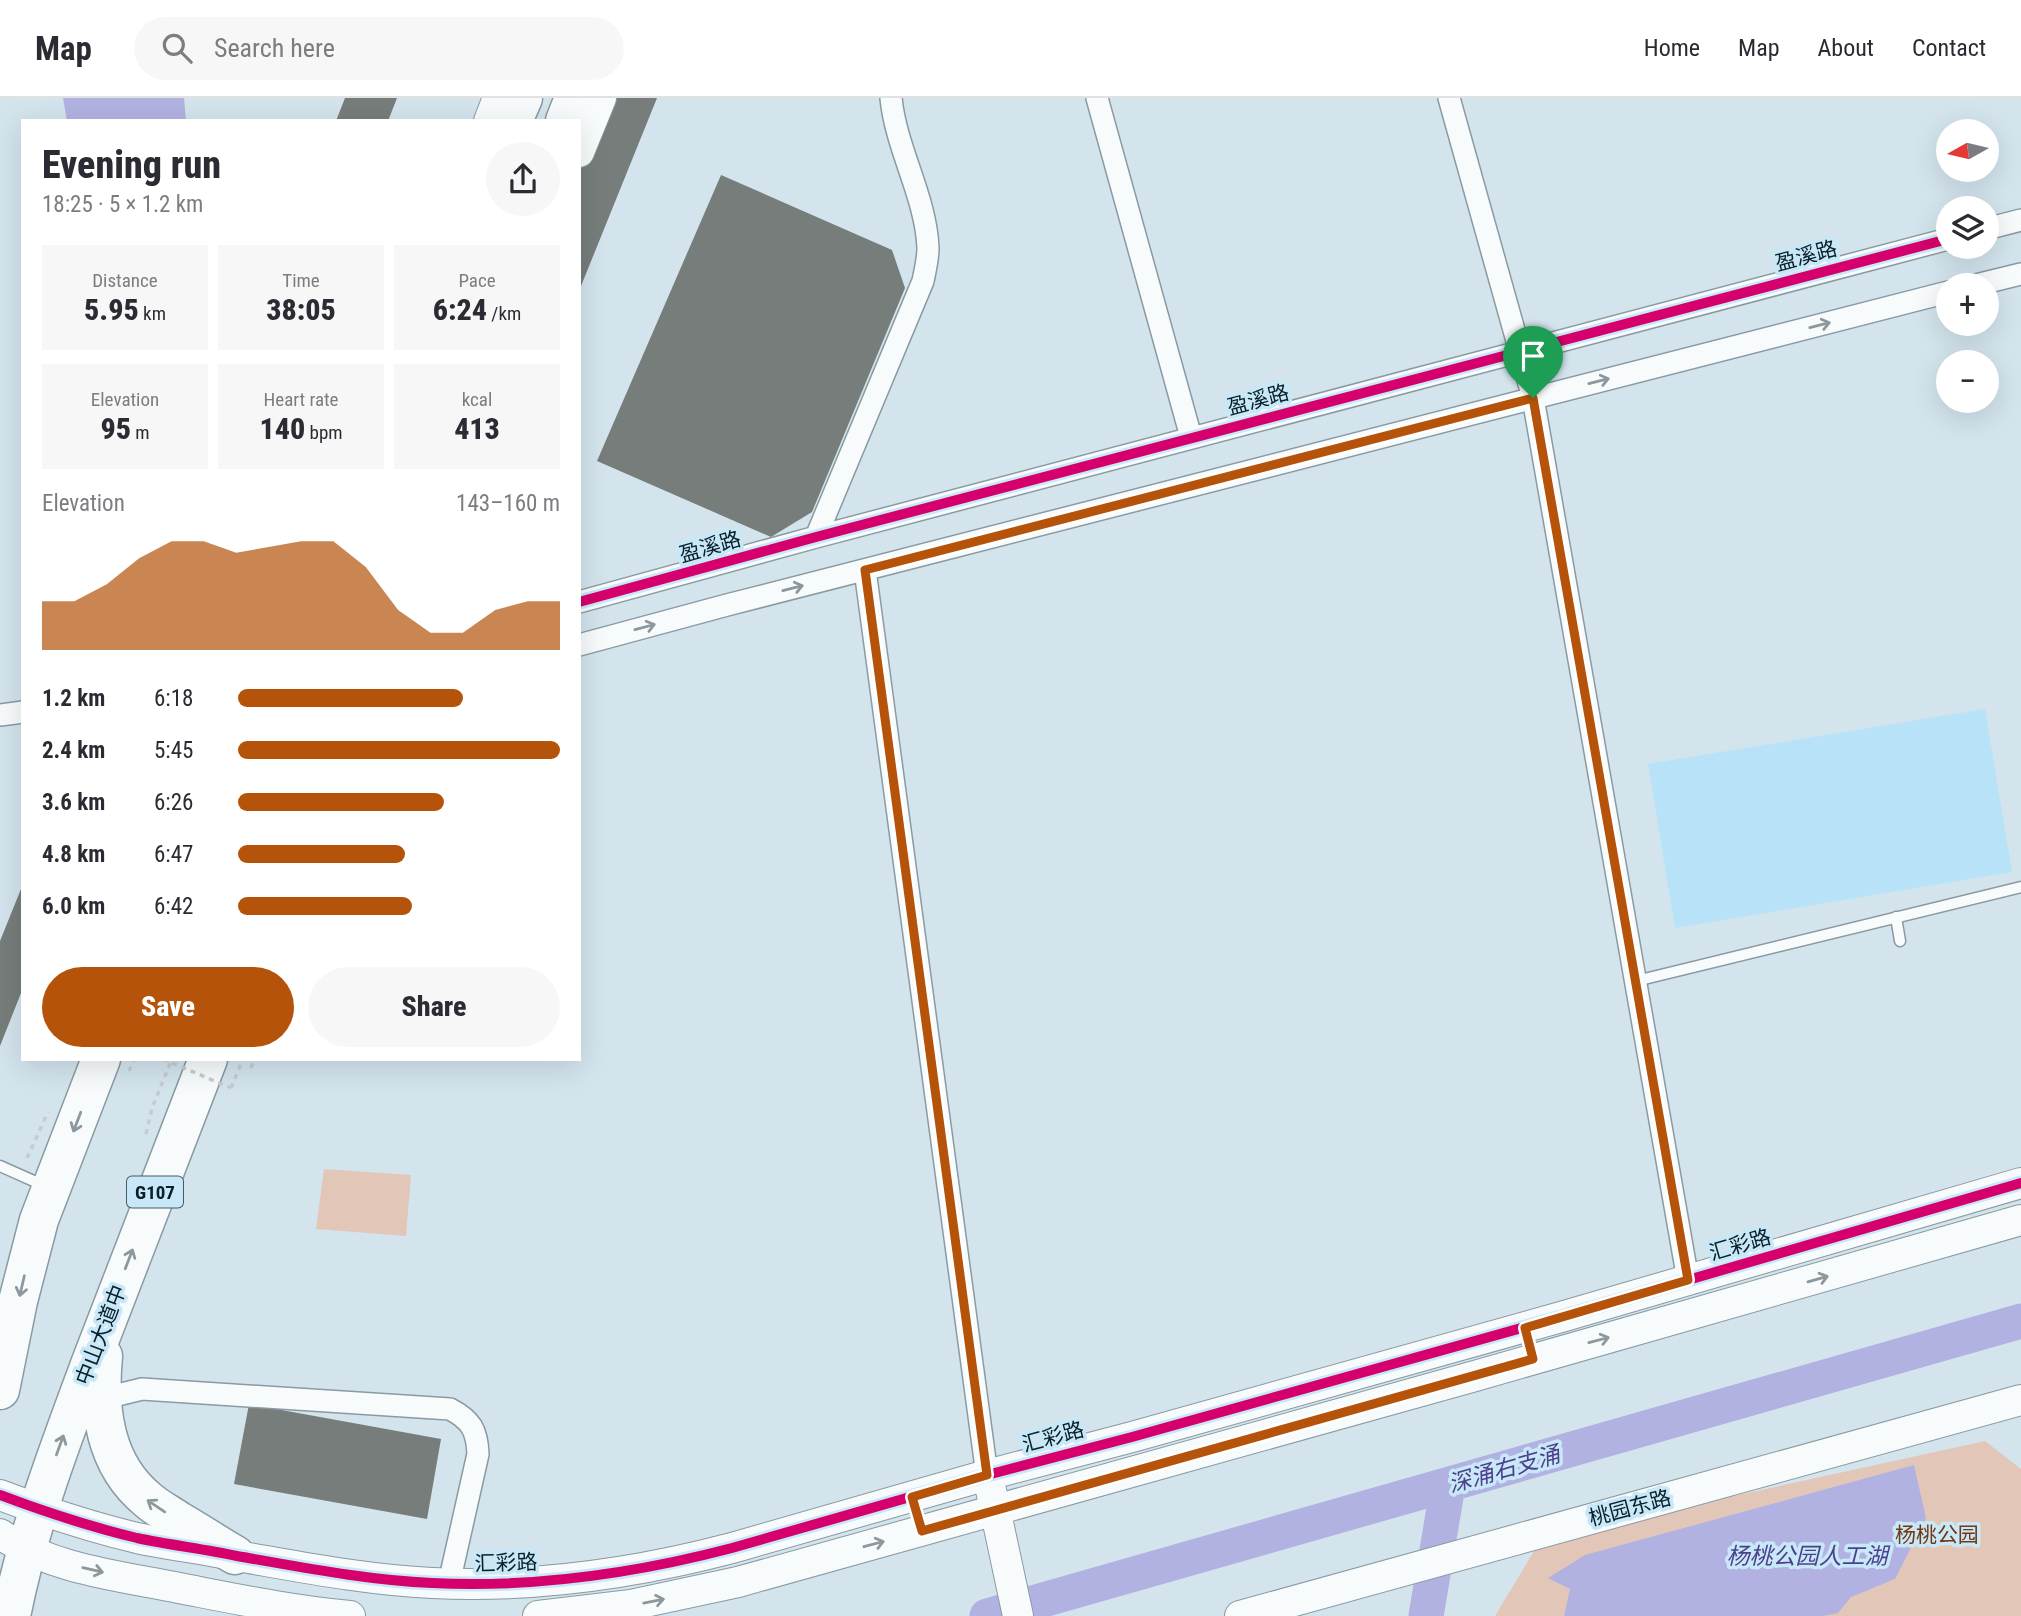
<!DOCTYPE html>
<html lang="en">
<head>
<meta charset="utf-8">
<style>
	:root { --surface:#fff; --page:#f7f7f7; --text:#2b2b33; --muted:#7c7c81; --line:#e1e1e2; --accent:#b45309 }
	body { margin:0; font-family:"Roboto Condensed","Noto Sans SC",sans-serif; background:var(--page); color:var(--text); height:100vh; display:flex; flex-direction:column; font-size:26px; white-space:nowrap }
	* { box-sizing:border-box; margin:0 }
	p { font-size:23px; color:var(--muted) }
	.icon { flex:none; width:38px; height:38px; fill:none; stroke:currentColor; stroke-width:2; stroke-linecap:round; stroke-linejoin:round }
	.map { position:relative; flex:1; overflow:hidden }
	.details { position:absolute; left:21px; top:21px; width:560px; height:942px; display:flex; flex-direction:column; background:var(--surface); border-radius:0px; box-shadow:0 7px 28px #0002 }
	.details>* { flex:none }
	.needle { width:46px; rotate:262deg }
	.tools { position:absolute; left:1936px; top:21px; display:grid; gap:14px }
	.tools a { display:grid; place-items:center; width:63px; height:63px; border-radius:50%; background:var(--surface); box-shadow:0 7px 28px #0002; font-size:35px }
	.pin { position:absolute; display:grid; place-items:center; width:60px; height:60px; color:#fff; margin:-72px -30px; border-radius:50% 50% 50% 0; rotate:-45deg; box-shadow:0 0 7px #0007 }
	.pin .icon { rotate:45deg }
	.round { display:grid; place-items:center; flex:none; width:74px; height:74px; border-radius:37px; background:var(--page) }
	.headline { display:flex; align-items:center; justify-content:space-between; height:119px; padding:0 21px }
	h1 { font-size:38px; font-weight:800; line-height:52px }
	.metrics { display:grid; grid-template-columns:repeat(3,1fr); gap:10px; height:119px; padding:7px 21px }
	.metrics div { display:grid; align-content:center; border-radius:0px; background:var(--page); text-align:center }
	.metrics b { font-size:30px; font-weight:800 }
	.metrics small { font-size:19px; font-weight:400 }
	.metrics p { font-size:19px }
	.chart { height:196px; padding:14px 21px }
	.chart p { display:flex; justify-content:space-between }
	.chart svg { width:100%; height:126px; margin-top:7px; fill:var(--accent); opacity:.7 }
	.action { display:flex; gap:14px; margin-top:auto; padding:14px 21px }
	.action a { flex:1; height:80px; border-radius:42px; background:var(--accent); color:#fff; font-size:28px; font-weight:800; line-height:80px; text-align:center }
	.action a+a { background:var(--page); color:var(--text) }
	ul { padding:0 21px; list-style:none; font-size:23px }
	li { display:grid; grid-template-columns:112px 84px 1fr; align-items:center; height:52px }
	li i { height:18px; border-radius:9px; background:var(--accent) }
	header { display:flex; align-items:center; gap:42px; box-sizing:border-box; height:98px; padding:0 35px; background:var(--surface); border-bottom:2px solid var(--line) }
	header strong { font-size:33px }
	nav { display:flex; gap:38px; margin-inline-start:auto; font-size:24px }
	.search { width:490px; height:63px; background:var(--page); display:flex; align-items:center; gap:18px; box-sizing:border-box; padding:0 24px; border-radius:38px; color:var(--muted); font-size:26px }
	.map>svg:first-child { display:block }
	.built { fill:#b7e2f7 }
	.green { fill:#e2c7b9 }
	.water { fill:#b1b2e2 }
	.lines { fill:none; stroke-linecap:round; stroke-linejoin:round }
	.river { stroke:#b1b2e2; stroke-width:35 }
	.building { fill:#767d7a }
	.lane-casing { stroke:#899aa3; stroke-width:13 }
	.street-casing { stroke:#899aa3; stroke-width:24 }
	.secondary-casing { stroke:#899aa3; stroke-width:32 }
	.highway-casing { stroke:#899aa3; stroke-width:41 }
	.path { stroke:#c6cccf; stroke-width:3.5; stroke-dasharray:5 5; stroke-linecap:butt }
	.lane { stroke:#f8fbfc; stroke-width:10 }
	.street { stroke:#f8fbfc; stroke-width:21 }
	.secondary { stroke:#f8fbfc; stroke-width:30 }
	.highway { stroke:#f8fbfc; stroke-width:38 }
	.path-bridge { stroke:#c6cccf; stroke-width:3.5; stroke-dasharray:5 5; stroke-linecap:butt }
	.cycleway-casing { stroke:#c8e8f8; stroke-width:15 }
	.cycleway { stroke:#d6006c; stroke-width:10 }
	.oneway { stroke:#8c989d }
	.route-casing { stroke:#fff; stroke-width:14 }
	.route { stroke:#b45309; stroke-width:9 }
	.labels { text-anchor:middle; stroke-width:7; stroke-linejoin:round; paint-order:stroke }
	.shield { fill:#c8e8f8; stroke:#425b67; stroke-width:2 }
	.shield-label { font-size:19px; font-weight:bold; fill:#091f29 }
	.street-label { font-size:21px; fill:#091f29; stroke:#c8e8f8 }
	.park-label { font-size:21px; fill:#743711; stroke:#c8e8f8 }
	.water-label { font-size:23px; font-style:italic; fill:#4d3f8c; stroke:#c8e8f8 }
</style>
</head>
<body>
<header>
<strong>Map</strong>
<div class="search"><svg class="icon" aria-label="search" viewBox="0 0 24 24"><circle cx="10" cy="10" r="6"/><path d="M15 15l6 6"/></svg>Search here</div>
<nav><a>Home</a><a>Map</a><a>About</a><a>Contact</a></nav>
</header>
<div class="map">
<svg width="2021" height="1518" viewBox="0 0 2021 1518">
	<rect width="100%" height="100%" fill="#d3e4ed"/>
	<path class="built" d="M1985,611L2012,774L1675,830L1648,666Z"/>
	<path class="green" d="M324,1071L411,1077L406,1138L316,1131Z
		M1985,1343L2021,1371V1518H1495L1542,1440Z"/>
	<path class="water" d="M63,0H184L186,23H67Z
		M1914,1367L1926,1420L1895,1481L1851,1499L1838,1515L1823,1518H1564L1570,1491L1548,1480L1585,1457Z"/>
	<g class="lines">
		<path class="river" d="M987,1518L2021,1223
			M1426,1518L1448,1387"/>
	</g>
	<path class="building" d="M345,0H397L388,23H336Z
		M604,0H657L579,193V61Z
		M721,77L892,152L905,190L812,414L771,439L597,363Z
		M23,786V890L0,948V843Z
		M249,1306L441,1341L427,1421L234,1386Z"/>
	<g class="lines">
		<g class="lane-casing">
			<path id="lane" d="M1896,819L1900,843
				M1636,883L2021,789
				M0,1068L45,1088"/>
		</g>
		<g class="street-casing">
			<path id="street" d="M1097,0L1191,339
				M1449,0L1533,300L1688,1182
				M1986,131L2021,122
				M1976,187L2021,176
				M816,439L923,183C925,173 928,161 928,150C926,99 896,51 891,0
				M865,472L987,1377
				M579,504L816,439L1948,141
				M579,547L727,507L1948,194
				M0,617L23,614
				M101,1301L142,1291L450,1311C471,1322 477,1332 478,1356L449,1485"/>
		</g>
		<g class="secondary-casing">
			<path id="secondary" d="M489,23L498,0
				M579,54L601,0
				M991,1392L1018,1518
				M0,1397C45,1414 91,1429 137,1440C170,1447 204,1451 237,1458C301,1469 366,1482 432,1485C533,1490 633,1476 732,1450L987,1377L1132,1339L1561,1219L2021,1085
				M0,1436C51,1471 119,1478 179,1490C236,1501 293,1513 350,1518
				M538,1518L631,1507L738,1484L1475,1278L2021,1122
				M1240,1518L2021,1302"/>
		</g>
		<g class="highway-casing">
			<path id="highway" d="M513,23L523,0
				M565,23L574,0
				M103,1258C98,1311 104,1366 148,1402C157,1410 169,1416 179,1423C198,1434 216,1446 235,1457
				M0,1292L18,1203L39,1122L101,961
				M11,1518C28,1431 60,1347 91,1264C129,1163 168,1062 208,961"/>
		</g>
		<path class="path" d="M251,970L254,961
			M129,973L134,961
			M231,990L243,961
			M146,1036L152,1010L172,961
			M27,1060L48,1014"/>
		<use href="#lane" class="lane"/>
		<use href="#street" class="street"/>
		<use href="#secondary" class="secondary"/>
		<use href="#highway" class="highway"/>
		<path class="path-bridge" d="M163,961L231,990"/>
		<g class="cycleway-casing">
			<path id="cycleway" d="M579,504L816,439L1948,141
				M0,1397C45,1414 91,1429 137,1440C170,1447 204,1451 237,1458C301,1469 366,1482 432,1485C533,1490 633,1476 732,1450L987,1377L1132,1339L1561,1219L2021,1085"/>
		</g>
		<use href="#cycleway" class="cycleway"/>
	</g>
	<defs><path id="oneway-shaft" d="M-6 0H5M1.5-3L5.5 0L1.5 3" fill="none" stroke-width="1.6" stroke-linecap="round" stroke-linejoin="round" transform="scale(1.75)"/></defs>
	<g class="oneway">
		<use href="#oneway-shaft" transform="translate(1820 227) rotate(-14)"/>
		<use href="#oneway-shaft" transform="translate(1599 283) rotate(-14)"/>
		<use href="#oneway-shaft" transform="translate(793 490) rotate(-14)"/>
		<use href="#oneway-shaft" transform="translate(645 529) rotate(-15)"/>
		<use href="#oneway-shaft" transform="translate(77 1024) rotate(111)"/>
		<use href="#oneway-shaft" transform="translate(129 1161) rotate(-69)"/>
		<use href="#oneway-shaft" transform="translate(1818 1181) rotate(-16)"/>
		<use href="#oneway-shaft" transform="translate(22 1188) rotate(103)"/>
		<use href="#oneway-shaft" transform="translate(1599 1242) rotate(-15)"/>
		<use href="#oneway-shaft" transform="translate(60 1347) rotate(-70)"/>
		<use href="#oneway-shaft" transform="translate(156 1408) rotate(-146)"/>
		<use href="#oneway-shaft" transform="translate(874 1446) rotate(-15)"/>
		<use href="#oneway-shaft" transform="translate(93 1472) rotate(13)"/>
		<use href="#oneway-shaft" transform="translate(654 1503) rotate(-11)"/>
	</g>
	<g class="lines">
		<g class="route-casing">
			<path id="route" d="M1533,300L1688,1182L1525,1230L1533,1261L922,1433L912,1399L987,1377L865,472Z"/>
		</g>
		<use href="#route" class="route"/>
	</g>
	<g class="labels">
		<rect class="shield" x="127" y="1078.5" width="56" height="31" rx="5"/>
		<g class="shield-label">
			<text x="155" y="1101">G107</text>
		</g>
		<g class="street-label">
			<text transform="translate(1806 158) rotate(-15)" y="7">盈溪路</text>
			<text transform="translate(1258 302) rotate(-15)" y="7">盈溪路</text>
			<text transform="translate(710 449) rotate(-16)" y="7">盈溪路</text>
			<text transform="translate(1740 1147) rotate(-16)" y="7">汇彩路</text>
			<text transform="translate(101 1237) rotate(-69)" y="7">中山大道中</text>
			<text transform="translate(1053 1339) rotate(-15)" y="7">汇彩路</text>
			<text transform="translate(1630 1410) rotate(-15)" y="7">桃园东路</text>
			<text transform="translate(506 1465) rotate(-2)" y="7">汇彩路</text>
		</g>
		<g class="park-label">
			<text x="1937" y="1444">杨桃公园</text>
		</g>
		<g class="water-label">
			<text transform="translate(1504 1371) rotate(-16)" y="8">深涌右支涌</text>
			<text x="1807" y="1466">杨桃公园人工湖</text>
		</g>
	</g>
</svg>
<div class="tools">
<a><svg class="needle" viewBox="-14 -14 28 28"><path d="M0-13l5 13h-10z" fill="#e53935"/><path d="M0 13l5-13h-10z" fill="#7c7c81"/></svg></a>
<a><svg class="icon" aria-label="layers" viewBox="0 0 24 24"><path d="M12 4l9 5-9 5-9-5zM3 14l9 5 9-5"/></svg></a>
<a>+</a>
<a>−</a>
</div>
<div class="pin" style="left:1533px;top:300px;background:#1e9e55"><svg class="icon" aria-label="arrive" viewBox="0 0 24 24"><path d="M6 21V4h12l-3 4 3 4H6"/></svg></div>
<section class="details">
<div class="headline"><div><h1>Evening run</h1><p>18:25 · 5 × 1.2 km</p></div><a class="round"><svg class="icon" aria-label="share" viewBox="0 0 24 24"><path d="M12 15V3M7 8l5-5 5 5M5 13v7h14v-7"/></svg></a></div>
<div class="metrics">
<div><p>Distance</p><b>5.95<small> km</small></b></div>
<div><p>Time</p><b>38:05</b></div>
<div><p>Pace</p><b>6:24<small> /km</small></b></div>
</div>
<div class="metrics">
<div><p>Elevation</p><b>95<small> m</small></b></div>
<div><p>Heart rate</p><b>140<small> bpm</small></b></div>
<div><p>kcal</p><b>413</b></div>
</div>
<div class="chart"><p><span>Elevation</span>143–160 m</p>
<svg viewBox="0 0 160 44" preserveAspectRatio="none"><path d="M0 44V27L10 27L20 21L30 12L40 6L50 6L60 10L70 8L80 6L90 6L100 15L110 30L120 38L130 38L140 30L150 27L160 27V44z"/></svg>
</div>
<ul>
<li><b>1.2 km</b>6:18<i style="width:70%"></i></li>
<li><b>2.4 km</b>5:45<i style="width:100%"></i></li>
<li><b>3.6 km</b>6:26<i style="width:64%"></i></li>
<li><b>4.8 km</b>6:47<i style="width:52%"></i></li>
<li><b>6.0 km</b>6:42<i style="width:54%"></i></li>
</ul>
<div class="action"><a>Save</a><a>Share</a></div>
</section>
</div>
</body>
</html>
